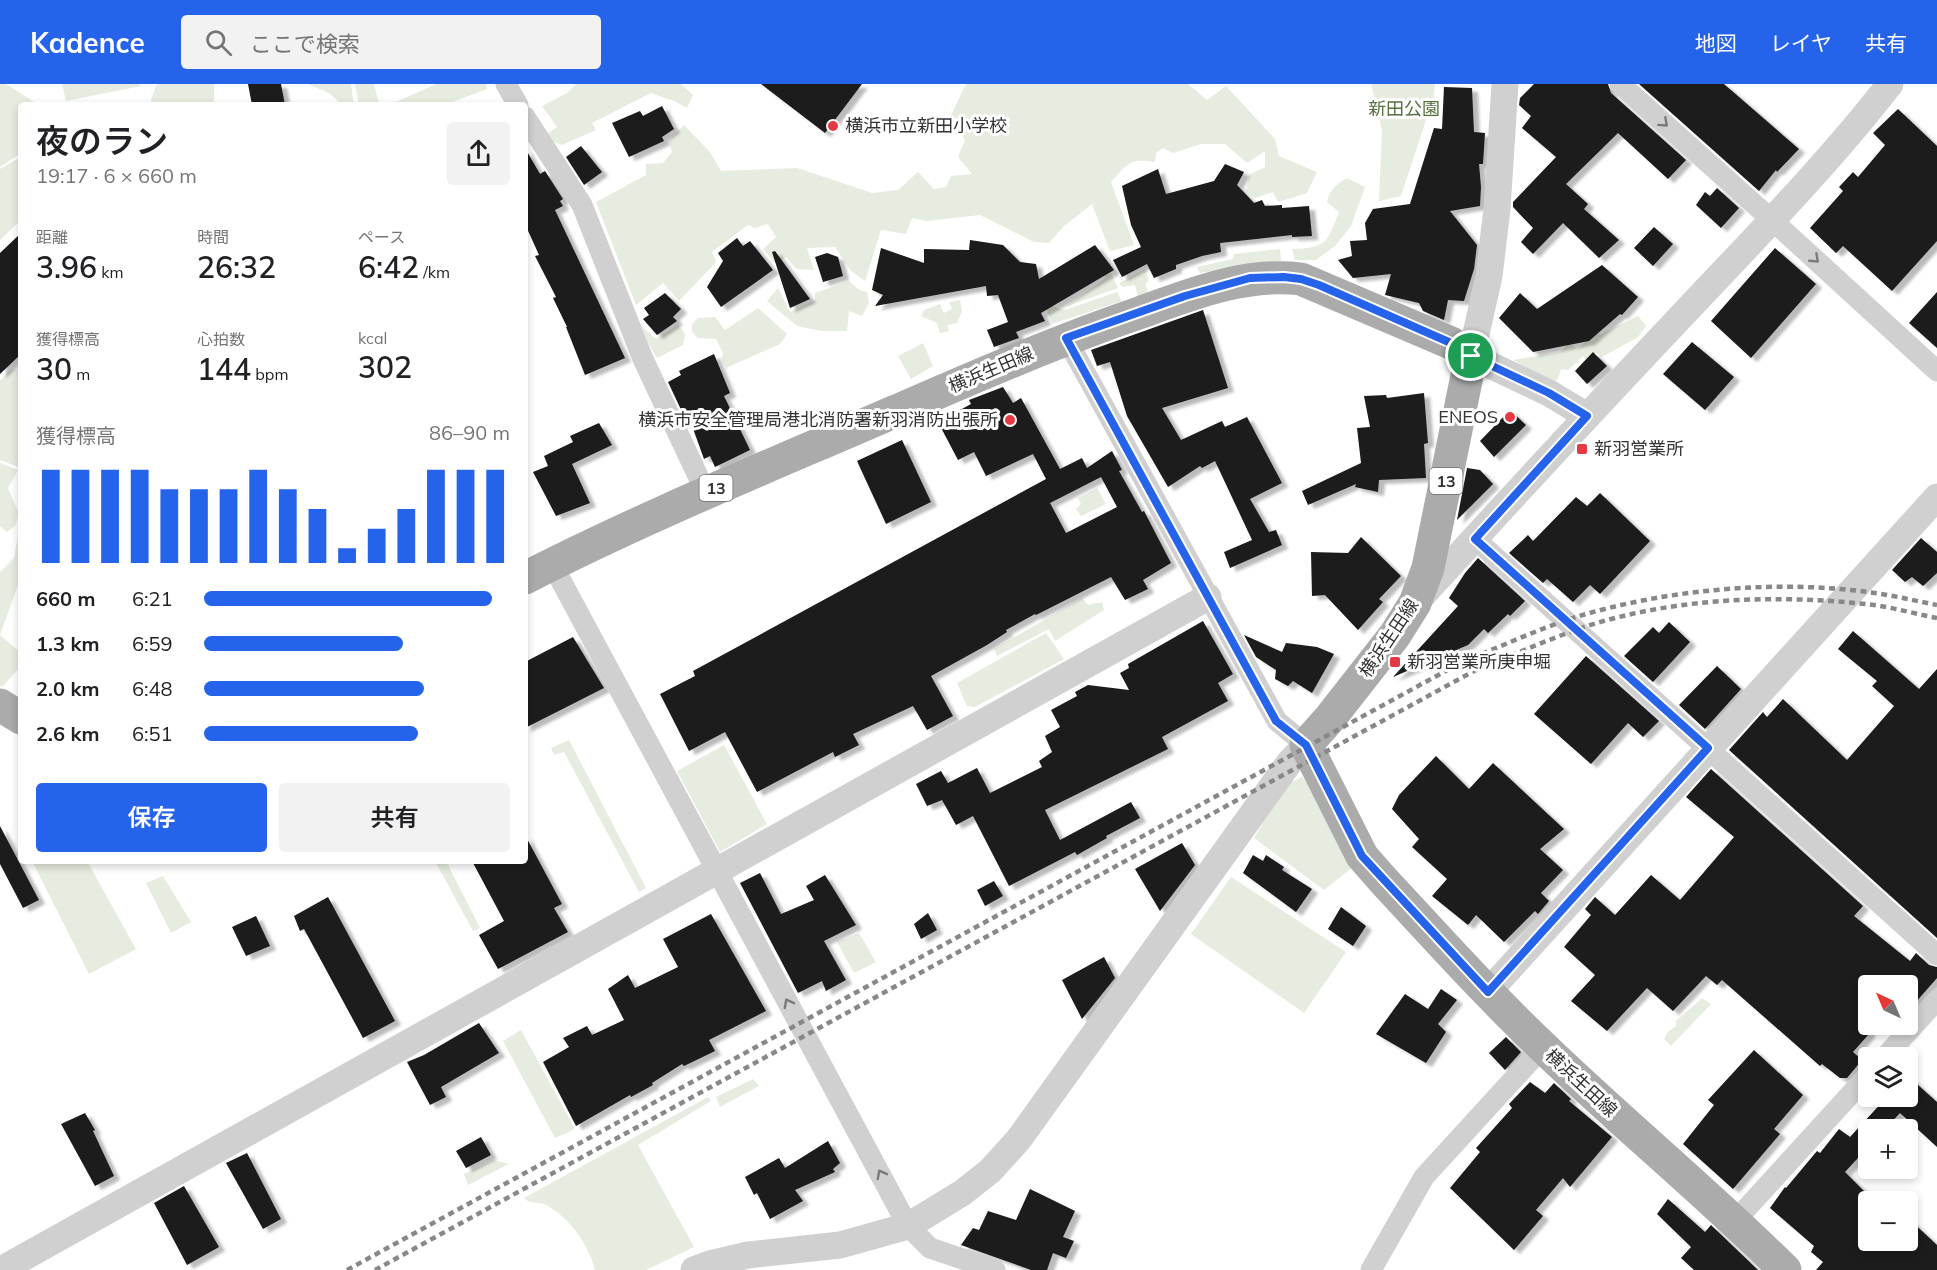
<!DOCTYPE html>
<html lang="ja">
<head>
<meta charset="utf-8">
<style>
	:root { --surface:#fff; --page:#f2f2f2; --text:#202124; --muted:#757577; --accent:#2563eb }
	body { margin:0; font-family:Mulish,"Noto Sans JP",sans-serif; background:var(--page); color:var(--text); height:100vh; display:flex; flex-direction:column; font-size:22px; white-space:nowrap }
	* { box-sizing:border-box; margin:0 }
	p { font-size:20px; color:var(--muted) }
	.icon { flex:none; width:33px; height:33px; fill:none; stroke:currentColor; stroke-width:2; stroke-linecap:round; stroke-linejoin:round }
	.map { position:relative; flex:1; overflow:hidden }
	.panel { position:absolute; left:18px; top:18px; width:510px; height:762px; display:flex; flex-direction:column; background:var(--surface); border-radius:6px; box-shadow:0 3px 9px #0003 }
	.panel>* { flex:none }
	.needle { width:39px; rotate:316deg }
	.fabs { position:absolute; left:1858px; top:891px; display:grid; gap:12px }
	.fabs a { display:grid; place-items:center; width:60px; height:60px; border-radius:6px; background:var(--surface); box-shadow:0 3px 9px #0003; font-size:30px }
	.pin { position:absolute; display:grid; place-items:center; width:51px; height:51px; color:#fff; margin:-26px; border:3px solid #fff; border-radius:50%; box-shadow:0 2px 6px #0007 }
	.round { display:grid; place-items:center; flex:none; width:63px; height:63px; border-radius:6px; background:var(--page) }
	.headline { display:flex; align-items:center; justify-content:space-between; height:102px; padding:0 18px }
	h1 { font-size:33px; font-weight:600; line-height:45px }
	.stats { display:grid; grid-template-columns:repeat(3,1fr); gap:9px; height:102px; padding:6px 18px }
	.stats div { display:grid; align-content:center }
	.stats b { font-size:30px; font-weight:600 }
	.stats small { font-size:16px; font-weight:400 }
	.stats p { font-size:16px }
	.chart { height:168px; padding:12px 18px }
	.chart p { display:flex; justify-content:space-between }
	.chart svg { width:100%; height:108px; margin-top:6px; stroke:var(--accent); stroke-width:6 }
	.cta { display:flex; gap:12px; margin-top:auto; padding:12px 18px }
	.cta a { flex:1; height:69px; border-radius:6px; background:var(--accent); color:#fff; font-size:24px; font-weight:600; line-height:69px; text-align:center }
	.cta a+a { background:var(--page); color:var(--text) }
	ul { padding:0 18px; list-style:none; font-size:20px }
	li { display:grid; grid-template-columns:96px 72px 1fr; align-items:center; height:45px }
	li i { height:15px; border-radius:8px; background:var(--accent) }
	header { display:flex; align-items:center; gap:36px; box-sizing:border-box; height:84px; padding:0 30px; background:var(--accent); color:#fff }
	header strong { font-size:28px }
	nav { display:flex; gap:33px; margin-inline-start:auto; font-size:21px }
	.search { width:420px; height:54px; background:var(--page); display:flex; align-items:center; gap:15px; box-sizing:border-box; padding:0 21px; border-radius:6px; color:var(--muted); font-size:22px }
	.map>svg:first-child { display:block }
	.green { fill:#e6ecdf }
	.building { fill:#1a1a1a; fill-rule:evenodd; filter:url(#shadow) }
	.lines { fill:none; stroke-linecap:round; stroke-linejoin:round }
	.minor { stroke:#d0d0d0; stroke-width:21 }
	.tertiary { stroke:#d0d0d0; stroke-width:27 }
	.primary { stroke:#ababab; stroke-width:33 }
	.rail { stroke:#888; stroke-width:4.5; stroke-dasharray:6 4.5; stroke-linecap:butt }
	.oneway { stroke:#7a7a7a }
	.route-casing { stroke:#fff; stroke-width:12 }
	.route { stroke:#2563eb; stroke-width:8 }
	.poi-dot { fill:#e63946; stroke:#fff; stroke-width:2 }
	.labels { text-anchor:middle; stroke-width:6; stroke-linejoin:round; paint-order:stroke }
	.shield { fill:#fff; stroke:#707070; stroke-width:1.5 }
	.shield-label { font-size:16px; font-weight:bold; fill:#333 }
	.park-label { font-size:18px; fill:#56703f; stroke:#fff }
	.poi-label { font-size:18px; fill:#333; stroke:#fff; text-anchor:start }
	.street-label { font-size:18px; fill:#333; stroke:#fff }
</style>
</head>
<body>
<header>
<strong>Kadence</strong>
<div class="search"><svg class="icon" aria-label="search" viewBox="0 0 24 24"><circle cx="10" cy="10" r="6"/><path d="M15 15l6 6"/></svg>ここで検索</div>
<nav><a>地図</a><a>レイヤ</a><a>共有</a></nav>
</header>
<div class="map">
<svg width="1937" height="1186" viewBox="0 0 1937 1186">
	<defs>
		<filter id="shadow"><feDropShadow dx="6" dy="4" stdDeviation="1.5" flood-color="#0004"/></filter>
	</defs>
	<rect width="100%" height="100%" fill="#fff"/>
	<path class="green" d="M0,0H6L39,21H21V69L0,83Z
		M62,0H140L141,2L66,17Z
		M160,0H214V21H152L151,16L156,1Z
		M308,0H351L354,21H343L329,9Z
		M355,0H374L379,21H359Z
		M436,0H486L487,5L444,21H389Z
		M576,0H681L693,11L687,24L674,17L651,9L592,39L596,46L562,61L551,57L547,50L557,43L542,22L567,9Z
		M966,0H1188L1207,16L1226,2L1275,55L1279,72L1317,88L1307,109L1278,118L1273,108L1255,114L1246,107L1249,91L1265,83V67L1247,79L1225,60H1201L1173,69L1163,64L1156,69L1155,78C1129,74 1128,80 1111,98L1134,161L1110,167L1092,120L1064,142L1049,159L1034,158L980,131L927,137L912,134L906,150L881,146L865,197L851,187L835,163L807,164L814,186L796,185L786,173L776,180L763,165L776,153L768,140L755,144L748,141L712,168L716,178L679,217L663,199L636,221L596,118L646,91V80L663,79L672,68L669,56L684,41L710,68L721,87L797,84L872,109L898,106L918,88L934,105L946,103L951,92L972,90L958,73L965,56L950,33Z
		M1371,0H1435L1434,12L1401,112L1379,117L1382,46Z
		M21,73V136L0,156V85Z
		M1347,94L1365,103L1351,142L1335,162L1316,176H1295L1292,165C1327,164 1327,159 1339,128L1327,118C1329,106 1337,100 1347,94Z
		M1280,165L1281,177L1200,189L1197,183L1233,175L1234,170Z
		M1109,185L1118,204L1065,223L1106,194L1102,188Z
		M1145,185L1149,197L1145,200L1148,207L1145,213H1138L1135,201L1122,203L1119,199Z
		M849,197L859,206L867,208L869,219L862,232L849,227L847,247H822L797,242L767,217L778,204L790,228L815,216V209Z
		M1117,208L1122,217L1052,240L1045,220L1065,226Z
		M960,216L962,227L957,239L947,241L949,247L940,249L937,239L921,232L924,226L940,220L944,229L952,225L949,218Z
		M758,224L787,250L780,260L726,284L722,276L723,269L716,255L698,254L692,248V240L698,234L715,233L725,246Z
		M1638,232L1646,242L1638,253L1602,273L1596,269L1587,276L1583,272L1568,286L1561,285L1557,297L1537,290L1513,276L1560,268L1570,258L1577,265L1596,249L1601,250Z
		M678,241L685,250L683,261L657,274L648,259L642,243L656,255Z
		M923,259L933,282L911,295L898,272Z
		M21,285V384L0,376V297L10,286Z
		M0,379L18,386L8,404L19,430L15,442L7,448L0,442Z
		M1097,404L1106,420L1081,432L1076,425L1081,420L1078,414Z
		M21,436V502L18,501L0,551L21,569V582L2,603L0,602V488L14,474Z
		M1082,514L1088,521L1102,518L1104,526L1055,557L1049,545L997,572L994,565Z
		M1046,549L1064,575L975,623L967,622L957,599Z
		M569,656L646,804L639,808L564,668L554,671L551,664Z
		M724,661L767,740L720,768L677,687Z
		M1302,693L1314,707L1353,783L1324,806L1254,754L1285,701Z
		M32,777H87L136,865L89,890Z
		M435,777H446L480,844L473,847Z
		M163,792L191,838L171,849L146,799Z
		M1231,793L1346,868L1304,929L1191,850Z
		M859,849L876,878L854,889L837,858Z
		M1702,914L1711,920L1671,962L1664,955L1668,948L1676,942V937Z
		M521,946L575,1045L555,1054L503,957Z
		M753,995L759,1002L720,1023L716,1013Z
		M708,1013L711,1017L638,1061L694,1163L646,1186H595C589,1161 569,1133 546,1121C538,1117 531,1121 524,1114Z
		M493,1076L509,1080L468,1101L464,1090Z"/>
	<path class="building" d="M248,0H281L285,21H252Z
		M761,0H862L825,49Z
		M1534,0H1608L1611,9L1686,76L1668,95L1618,49L1566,100L1588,120L1584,125L1619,156L1599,174L1563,139L1533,170L1521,158L1533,144L1513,123V118L1556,73L1522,44L1531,32L1519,21L1520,14Z
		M1639,0H1724L1799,65L1777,88L1776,86L1759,107Z
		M1444,3L1472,4L1474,48L1485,49L1483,80H1479L1481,103L1480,122L1450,127L1477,161L1474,185L1464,217L1448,216L1444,236L1423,227L1419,219L1385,211L1391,190L1353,194L1338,176L1352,172L1350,157L1367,156L1365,139L1373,125L1410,120L1434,44L1442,45Z
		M662,22L674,45L662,53L664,57L629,73L612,39L640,27L643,32Z
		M1898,25L1937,62V157L1892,207L1843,162L1836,169L1810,144L1843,107L1839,103L1853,88L1858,93L1885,61L1873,49Z
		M581,62L602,88L584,101L566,73Z
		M525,64L540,90L545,87L563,115L560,117L563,122L555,126L625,274L585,291L566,243H567L553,214L556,213L535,172L539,171L525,140Z
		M1225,80L1244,88L1237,101L1254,119L1262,116L1265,122L1282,121V124L1309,122L1312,152L1292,153V151L1220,159L1221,168L1202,172L1176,181V185L1154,194L1147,180L1122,193L1113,176L1141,163L1131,141L1122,102L1158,85L1166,110L1214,97Z
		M1717,104L1739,124L1721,144L1696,121L1705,108L1710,112Z
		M1654,143L1673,160L1653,182L1634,164Z
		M21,149V270L0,290V169Z
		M737,154L743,162L750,157L773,186L721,223L707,203L723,177L718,169Z
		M970,156L1003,161L1020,178L1036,180L1039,195L1095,161L1114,186L1041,229L1045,237L1016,248L1019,254L994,263L987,246L1008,238L998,211L987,212L986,202L875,222L883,211L872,206L881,164L924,179V165L969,166Z
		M1775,164L1816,200L1751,274L1711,237Z
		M775,167L810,215L790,224L772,168Z
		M827,169L838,173L843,192L823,198L815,173Z
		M1602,181L1638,213L1622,231L1620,230L1589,257L1533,268L1499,234L1520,209L1537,225Z
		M1937,208V264L1909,239Z
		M665,209L681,225L673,233L677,237L657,251L643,235L649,231L644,224Z
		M1203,226L1228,304L1162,324L1181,356L1222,337L1225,343L1247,333L1282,399L1250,415L1269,448L1276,446L1282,461L1230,484L1224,468L1252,456L1215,377L1202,384L1200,382L1168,403L1127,332L1110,278L1097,282L1091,266Z
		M1692,258L1734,293L1705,326L1663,290Z
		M1593,268L1607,282L1587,300L1575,287Z
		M714,270L730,309L724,312L750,366L715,383L710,372L704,375L687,328L683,330L668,298L681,291L679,287Z
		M1003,303L1013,319L1021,314L1060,385L1082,374L1087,384L1112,367L1122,386L1119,387L1142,428L1144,427L1171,479L1143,496L1148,505L1125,516L1111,493L1036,531L1035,530L1006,546L1007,548L987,561L931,592L953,632L927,646L913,622L853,650L859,661L835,673L833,668L757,708L725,648L689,667L660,610L695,592L693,587L1046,395L1033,370L986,392L974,368L958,376L938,338L971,320L969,316ZM1101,393L1117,423L1066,449L1050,419Z
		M1424,309L1428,359L1424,360L1426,394L1379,396L1378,408L1355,403L1356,400L1308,421L1302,407L1361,379L1357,344L1370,343L1364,312L1386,311L1387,314Z
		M1510,326L1526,341L1494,373L1480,357Z
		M599,339L612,361L572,380L590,419L556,432L533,388L548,382L544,372L573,358L570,352Z
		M902,356L931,418L886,440L857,377Z
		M1467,384L1480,386L1493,400L1457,436Z
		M1600,409L1650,457L1600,510L1590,501L1573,518L1547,495L1543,499L1509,469L1528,451L1533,457L1576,413L1587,422Z
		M1361,453L1401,492L1379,515L1383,518L1358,546L1325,511L1312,512L1311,468L1348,469Z
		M1921,454L1937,468V489L1923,502L1912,493L1905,498L1892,486Z
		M1478,474L1525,517L1510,532L1508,530L1488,549L1484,545L1468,561L1393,593L1458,522L1449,514L1465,489Z
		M1203,537L1233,590L1218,599L1228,617L1162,653L1168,665L1045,726L1060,756L1131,718L1140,734L1106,752L1107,754L1077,771L1075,768L1009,802L973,732L956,741L942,716L927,722L916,700L941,687L948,699L977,684L990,709L1042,683L1039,677L1052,668L1045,652L1060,643L1051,626L1077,612L1075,608L1088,601L1129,606L1120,589L1129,584L1128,580Z
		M1669,538L1690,558L1653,598L1624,572L1653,543L1659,549Z
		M1853,547L1919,605L1937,585V854L1729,666L1763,628L1767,633L1783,615L1847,676L1894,622L1872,602L1877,597L1838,565Z
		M1244,551L1282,568L1286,559L1317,563L1334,570L1312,609L1293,597L1288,602L1275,595L1276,586L1256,573Z
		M573,553L604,604L525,644V578Z
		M1586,572L1659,637L1643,653L1628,639L1591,680L1534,630Z
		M1717,582L1741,605L1705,645L1679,621Z
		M1436,672L1469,705L1493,679L1564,745L1540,765L1563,786L1541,809L1549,817L1538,830L1535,827L1504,858L1476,831L1468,841L1432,812L1447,795L1412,763L1419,755L1392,725L1399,711Z
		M1711,685L1863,822L1854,832L1910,877L1916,869L1929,881L1937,883V894L1908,927V902H1869V950L1853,968L1862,976L1847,994H1840L1822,980L1820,982L1722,896L1717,901L1706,892L1673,927L1647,904L1607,947L1571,917L1595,891L1564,863L1591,831L1585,825L1595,813L1615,831L1651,791L1680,816L1734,753L1686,713Z
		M0,742L39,816L23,824L0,780Z
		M525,751L562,820L554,824L568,848L498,885L479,851L504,837L472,777H525Z
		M1182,759L1195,781L1160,827L1135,785Z
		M1253,771L1263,777L1266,771L1284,783L1282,786L1312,805L1296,828L1243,789Z
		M760,789L781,830L814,816L806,802L825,791L856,841L824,857L846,896L826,907L822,897L798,909L740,799Z
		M994,797L1003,812L985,822L977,806Z
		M328,813L395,937L363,954L304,845L300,847L294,832Z
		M1341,823L1366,842L1353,862L1328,845Z
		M928,829L937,846L921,855L914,840Z
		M711,830L766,927L709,956L715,967L684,982L682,980L652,999L653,1001L631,1013L630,1011L576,1042L543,978L569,963L563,954L587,942L592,951L624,936L608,905L628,891L635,904L678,883L663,855Z
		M256,832L270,862L246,872L232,843Z
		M1104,873L1115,894L1082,935L1062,896Z
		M1441,905L1457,916L1438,940L1446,948L1426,979L1376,950L1405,910L1428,925Z
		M479,939L499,969L441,1003L446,1013L430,1021L407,978L424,971Z
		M1506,953L1521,968L1505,986L1489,969Z
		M1754,966L1803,1011L1774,1045L1780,1050L1733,1105L1683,1060L1714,1021L1708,1016Z
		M1908,992L1937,1018V1063L1900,1029L1884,1046H1869V1062L1845,1088L1869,1112V1156H1908V1134L1937,1161V1186H1816L1823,1178L1811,1168L1814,1162L1770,1124L1785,1103L1786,1104L1817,1067L1820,1069L1839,1045L1850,1053L1885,1015L1882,1012H1908Z
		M1530,998L1545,1009L1554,999L1571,1015L1569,1017L1612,1053L1570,1103L1563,1094L1536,1126L1543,1132L1514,1166L1450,1104L1480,1068L1476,1064L1512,1024L1509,1020Z
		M85,1029L95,1046L93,1047L114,1092L95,1102L61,1040Z
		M481,1053L491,1071L466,1084L456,1067Z
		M828,1057L840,1079L833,1085L835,1088L795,1106L803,1117L770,1135L757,1109L754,1111L745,1093L779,1074L785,1084Z
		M247,1069L281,1135L263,1145L226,1079Z
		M184,1102L219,1163L187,1181L154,1119Z
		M1030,1105L1075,1127L1063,1153L1074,1157L1066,1174L1053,1169L1047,1186H1031L961,1161L973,1144L979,1146L988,1127L1016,1136Z
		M1668,1115L1705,1148L1711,1141L1758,1186H1694L1681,1174L1691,1163L1657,1130Z"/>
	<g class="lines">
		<path class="minor" d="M506,0L518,21
			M1620,0L1772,136L1937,287
			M525,33L582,121L643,275L706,409
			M1066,254L1277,637L1306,661
			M1475,455L1937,871
			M552,480L908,1142L930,1164L995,1186
			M1884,974L1937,916
			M1735,1137L1869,990
			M1371,1186L1424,1093L1543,963"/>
		<path class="tertiary" d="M1505,0L1497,125L1489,192L1471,272L1549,309L1587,332
			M1420,514C1504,422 1588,331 1674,240C1747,162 1824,85 1890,0
			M1488,908L1937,413
			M1,1186L1208,513
			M694,1186L710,1180L748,1171L840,1161L908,1142L962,1109L990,1087L1019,1055L1289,679L1306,661"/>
		<path class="primary" d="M525,494C646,432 772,381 896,327C977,292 1057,257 1139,229C1191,210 1246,188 1301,195L1451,259L1471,272L1428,484L1415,519L1395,551L1330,634L1306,661L1362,772L1383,796C1436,853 1488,911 1544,964C1623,1040 1707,1109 1785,1186
			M0,621L21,634"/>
		<path class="rail" d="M347,1186L1464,577C1500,563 1536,546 1573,534C1665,505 1780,495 1875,509C1896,512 1916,517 1937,521
			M375,1186L1474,587C1510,572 1547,556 1584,543C1676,513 1779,510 1874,521C1895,524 1916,530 1937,534"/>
	</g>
	<defs><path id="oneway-chevron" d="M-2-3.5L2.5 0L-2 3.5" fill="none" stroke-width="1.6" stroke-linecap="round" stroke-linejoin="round" transform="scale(1.5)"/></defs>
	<g class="oneway">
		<use href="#oneway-chevron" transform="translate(1664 39) rotate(42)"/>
		<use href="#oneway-chevron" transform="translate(1815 175) rotate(43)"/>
		<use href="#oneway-chevron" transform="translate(788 919) rotate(-118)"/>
		<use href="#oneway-chevron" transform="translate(881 1090) rotate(-118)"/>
	</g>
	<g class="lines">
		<g class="route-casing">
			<path id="route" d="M1284,193L1301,195L1319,201L1451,259L1471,272L1549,309L1587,332L1475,455L1708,664L1488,908L1362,772L1306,661L1276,637L1066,254L1185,212L1250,194Z"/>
		</g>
		<use href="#route" class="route"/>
	</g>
	<g class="poi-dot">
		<circle cx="833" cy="42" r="6"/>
		<circle cx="1510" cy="333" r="6"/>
		<circle cx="1010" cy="336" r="6"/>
		<rect x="1576" y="359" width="12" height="12" rx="3"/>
		<rect x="1389" y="572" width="12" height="12" rx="3"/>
	</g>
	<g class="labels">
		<g class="shield">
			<rect x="1429.5" y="384" width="33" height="26" rx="4.5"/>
			<rect x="699.5" y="391" width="33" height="26" rx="4.5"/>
		</g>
		<g class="shield-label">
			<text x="1446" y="403">13</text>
			<text x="716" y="410">13</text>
		</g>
		<g class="park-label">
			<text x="1404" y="31">新田公園</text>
		</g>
		<g class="poi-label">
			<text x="845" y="48">横浜市立新田小学校</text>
			<text x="1498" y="339" text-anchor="end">ENEOS</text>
			<text x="998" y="342" text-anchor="end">横浜市安全管理局港北消防署新羽消防出張所</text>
			<text x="1594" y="371">新羽営業所</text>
			<text x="1407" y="584">新羽営業所庚申堀</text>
		</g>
		<g class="street-label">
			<text transform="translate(991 286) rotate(-23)" y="6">横浜生田線</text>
			<text transform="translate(1389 554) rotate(-56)" y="6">横浜生田線</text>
			<text transform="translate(1581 999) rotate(43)" y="6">横浜生田線</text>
		</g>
	</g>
</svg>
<div class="fabs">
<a><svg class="needle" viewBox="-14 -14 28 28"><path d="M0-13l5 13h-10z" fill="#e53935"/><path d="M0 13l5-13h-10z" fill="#757577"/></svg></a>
<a><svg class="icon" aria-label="layers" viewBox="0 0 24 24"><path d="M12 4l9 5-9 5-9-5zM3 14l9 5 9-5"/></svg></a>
<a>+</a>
<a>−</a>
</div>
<div class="pin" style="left:1471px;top:272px;background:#1e9e55"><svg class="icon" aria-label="arrive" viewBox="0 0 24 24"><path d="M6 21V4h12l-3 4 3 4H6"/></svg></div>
<section class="panel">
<div class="headline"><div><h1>夜のラン</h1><p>19:17 · 6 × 660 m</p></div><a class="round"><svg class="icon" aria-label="share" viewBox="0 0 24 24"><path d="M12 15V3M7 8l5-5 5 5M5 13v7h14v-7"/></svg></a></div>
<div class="stats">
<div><p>距離</p><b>3.96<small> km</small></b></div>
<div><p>時間</p><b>26:32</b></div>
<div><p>ペース</p><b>6:42<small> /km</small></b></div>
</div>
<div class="stats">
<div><p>獲得標高</p><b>30<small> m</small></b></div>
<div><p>心拍数</p><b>144<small> bpm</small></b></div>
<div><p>kcal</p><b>302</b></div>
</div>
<div class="chart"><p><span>獲得標高</span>86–90 m</p>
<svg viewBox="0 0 160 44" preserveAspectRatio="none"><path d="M5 44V6M15 44V6M25 44V6M35 44V6M45 44V14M55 44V14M65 44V14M75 44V6M85 44V14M95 44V22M105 44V38M115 44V30M125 44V22M135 44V6M145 44V6M155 44V6"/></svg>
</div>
<ul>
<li><b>660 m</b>6:21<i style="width:94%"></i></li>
<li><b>1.3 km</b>6:59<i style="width:65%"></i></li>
<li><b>2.0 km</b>6:48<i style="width:72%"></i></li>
<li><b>2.6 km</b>6:51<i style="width:70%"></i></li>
</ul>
<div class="cta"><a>保存</a><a>共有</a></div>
</section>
</div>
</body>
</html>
